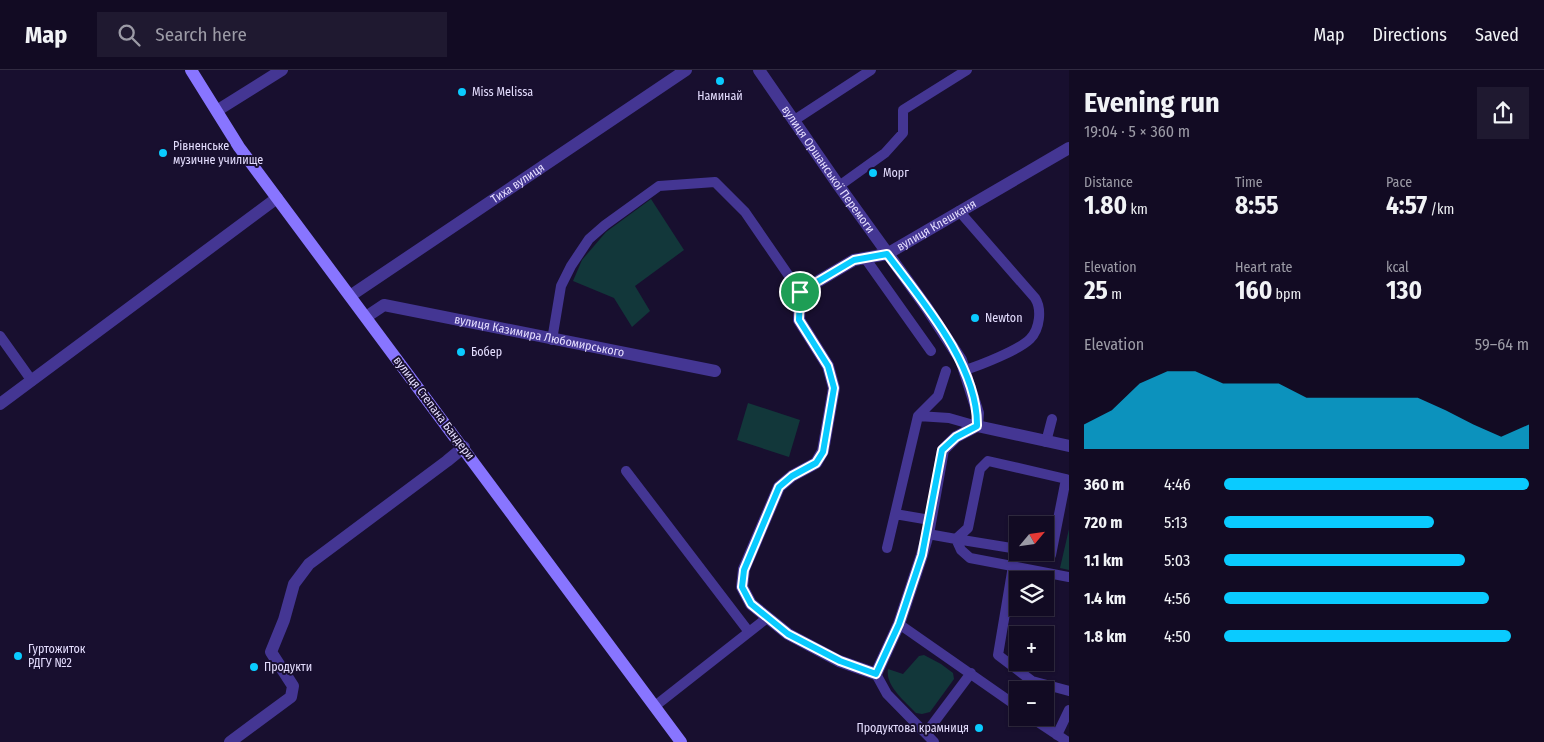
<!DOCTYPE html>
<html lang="en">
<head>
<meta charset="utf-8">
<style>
	:root { --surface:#120b23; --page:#1f1930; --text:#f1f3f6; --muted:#9c9ba6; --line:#312b41; --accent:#0acbff }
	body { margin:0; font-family:"Fira Sans Condensed",sans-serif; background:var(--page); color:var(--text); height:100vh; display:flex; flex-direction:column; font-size:19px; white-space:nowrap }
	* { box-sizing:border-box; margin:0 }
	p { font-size:16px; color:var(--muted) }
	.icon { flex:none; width:28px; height:28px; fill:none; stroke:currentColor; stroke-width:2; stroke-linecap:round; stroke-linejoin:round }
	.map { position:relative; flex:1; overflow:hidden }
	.details { display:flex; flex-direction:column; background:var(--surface); width:475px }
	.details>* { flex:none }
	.needle { width:32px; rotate:61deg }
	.tools { position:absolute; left:1009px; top:446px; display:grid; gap:10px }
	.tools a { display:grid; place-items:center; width:45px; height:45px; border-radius:0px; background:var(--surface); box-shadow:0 1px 4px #0004,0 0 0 1px var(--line); font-size:25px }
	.pin { position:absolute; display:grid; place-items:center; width:42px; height:42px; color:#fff; margin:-21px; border:2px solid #fff; border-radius:50%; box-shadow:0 1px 5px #0007 }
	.round { display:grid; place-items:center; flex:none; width:52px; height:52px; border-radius:0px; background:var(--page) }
	.overview { display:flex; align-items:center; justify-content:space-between; height:85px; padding:0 15px }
	h1 { font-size:28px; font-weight:700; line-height:38px }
	.figures { display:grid; grid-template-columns:repeat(3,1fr); gap:8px; height:85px; padding:5px 15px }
	.figures div { display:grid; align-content:center }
	.figures b { font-size:25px; font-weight:700 }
	.figures small { font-size:14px; font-weight:400 }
	.figures p { font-size:14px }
	.chart { height:140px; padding:10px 15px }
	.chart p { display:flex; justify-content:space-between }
	.chart svg { width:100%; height:90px; margin-top:5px; fill:var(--accent); opacity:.7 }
	ul { padding:0 15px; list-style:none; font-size:16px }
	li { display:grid; grid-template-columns:80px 60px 1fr; align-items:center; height:38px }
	li i { height:12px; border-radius:6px; background:var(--accent) }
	header { display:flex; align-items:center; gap:30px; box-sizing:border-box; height:70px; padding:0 25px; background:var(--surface); border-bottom:1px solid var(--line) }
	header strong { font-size:24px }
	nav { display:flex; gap:28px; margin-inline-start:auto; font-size:18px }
	.search { width:350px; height:45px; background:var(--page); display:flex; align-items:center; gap:12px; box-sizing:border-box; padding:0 18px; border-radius:0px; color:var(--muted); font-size:19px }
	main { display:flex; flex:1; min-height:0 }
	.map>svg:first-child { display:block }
	.green { fill:#12373a }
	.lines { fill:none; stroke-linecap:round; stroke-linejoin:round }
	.lane { stroke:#443693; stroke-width:10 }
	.street { stroke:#443693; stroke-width:12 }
	.secondary { stroke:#8875ff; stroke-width:12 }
	.route-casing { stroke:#fff; stroke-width:10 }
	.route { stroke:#0acbff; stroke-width:6 }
	.poi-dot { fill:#0acbff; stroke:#180f2f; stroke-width:2 }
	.labels { text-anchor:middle; stroke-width:4; stroke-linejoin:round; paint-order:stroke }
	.poi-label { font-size:12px; fill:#e5deff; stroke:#180f2f; text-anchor:start }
	.street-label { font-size:12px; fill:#e5deff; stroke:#180f2f }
</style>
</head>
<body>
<header>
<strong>Map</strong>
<div class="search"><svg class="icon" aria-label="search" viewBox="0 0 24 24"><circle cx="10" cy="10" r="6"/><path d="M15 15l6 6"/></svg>Search here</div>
<nav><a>Map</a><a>Directions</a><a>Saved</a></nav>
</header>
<main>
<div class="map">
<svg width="1069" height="672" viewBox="0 0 1069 672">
	<rect width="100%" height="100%" fill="#180f2f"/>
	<path class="green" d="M651,129L684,180L635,216L650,241L632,257L614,228L573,211L582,190L606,162Z
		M748,333L800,350L789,387L737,370Z
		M1069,459V500L1060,498Z
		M924,585L941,594L953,603L954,609L930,642L922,644L916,643C905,631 885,616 888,599L903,604L919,586Z"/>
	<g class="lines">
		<path class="lane" d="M793,51L871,0
			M839,116L885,83L903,63V40L967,0
			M959,141L1035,228C1042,239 1040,259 1030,269C1019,280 981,295 965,300
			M865,188L931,281
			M0,266L32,311
			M552,270L561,216L571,196L589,169L605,155L659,116L715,112L745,142L800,222
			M918,346L949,348L977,356
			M1046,372L1052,349
			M626,401L749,562
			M895,444L930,450
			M928,464L956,469L961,480L970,488L1069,507
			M956,469L968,458L980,399L988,391L1066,409L1051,485L1036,482
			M956,469L1018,479
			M887,478L918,346L938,326L946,301
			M1013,496L998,585L1032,611L1069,621
			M899,554L1018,637
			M876,604L887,624L934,672
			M655,636L767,548
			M1032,648L1068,672
			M926,663L971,603
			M1057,665L1069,640"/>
		<g class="street">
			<path id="s1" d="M759,0L839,116L927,238L961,290L978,343L977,356"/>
			<path d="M218,40L282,0"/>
			<path id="s2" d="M350,226L686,0"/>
			<path id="s3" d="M366,247L384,235L715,301"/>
			<path d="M0,334L277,128"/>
			<path id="s4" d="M977,356L956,367L943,380L928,464L922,485L899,554L876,604L839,591L788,564L751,534L742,517L744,499L779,417L792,406L816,393L823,381L834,318L828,296L799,250L800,222L854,190L887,184L1069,78"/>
			<path d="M977,356L1069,376"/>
			<path d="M230,672L291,627L293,616L271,582L284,550L294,514L309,494L447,391L464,377"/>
		</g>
		<path class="secondary" d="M191,0L239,77L681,672"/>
	</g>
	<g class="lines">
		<g class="route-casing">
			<path id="route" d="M887,184C922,231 978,295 977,356L956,367L942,380L922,485L899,554L876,604L840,591L788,564L751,534L742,517L744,500L779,417L792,406L816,393L823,382L834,318L828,296L799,250L800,222L854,190Z"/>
		</g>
		<use href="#route" class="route"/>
	</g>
	<g class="poi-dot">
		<circle cx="720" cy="11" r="5"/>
		<circle cx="462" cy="22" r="5"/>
		<circle cx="163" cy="83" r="5"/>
		<circle cx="873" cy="103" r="5"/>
		<circle cx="975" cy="248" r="5"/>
		<circle cx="461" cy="282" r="5"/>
		<circle cx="18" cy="586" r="5"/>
		<circle cx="254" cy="597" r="5"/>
		<circle cx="979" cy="658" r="5"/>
	</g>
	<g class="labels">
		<g class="poi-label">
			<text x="472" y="26">Miss Melissa</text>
			<text x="720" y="30" text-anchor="middle">Наминай</text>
			<text x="173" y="80">Рівненське<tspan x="173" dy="14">музичне училище</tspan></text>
			<text x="883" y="107">Морг</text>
			<text x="985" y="252">Newton</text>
			<text x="471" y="286">Бобер</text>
			<text x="28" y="583">Гуртожиток<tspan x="28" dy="14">РДГУ №2</tspan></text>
			<text x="264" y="601">Продукти</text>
			<text x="969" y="662" text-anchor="end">Продуктова крамниця</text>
		</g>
		<g class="street-label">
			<text dy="4" stroke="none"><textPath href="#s1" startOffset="121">вулиця Оршанської Перемоги</textPath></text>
			<text dy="4" stroke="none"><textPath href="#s2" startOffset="202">Тиха вулиця</textPath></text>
			<text dy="4" stroke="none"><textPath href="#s4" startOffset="929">вулиця Клешканя</textPath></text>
			<text dy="4" stroke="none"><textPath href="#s3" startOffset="180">вулиця Казимира Любомирського</textPath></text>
			<text transform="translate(434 338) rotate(53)" y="4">вулиця Степана Бандери</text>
		</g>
	</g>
</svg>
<div class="tools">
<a><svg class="needle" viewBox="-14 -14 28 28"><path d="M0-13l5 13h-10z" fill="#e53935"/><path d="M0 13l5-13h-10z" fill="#9c9ba6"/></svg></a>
<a><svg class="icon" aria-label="layers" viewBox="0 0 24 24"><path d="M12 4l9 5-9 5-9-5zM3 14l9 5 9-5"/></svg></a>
<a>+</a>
<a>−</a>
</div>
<div class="pin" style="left:800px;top:222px;background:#1e9e55"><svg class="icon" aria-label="arrive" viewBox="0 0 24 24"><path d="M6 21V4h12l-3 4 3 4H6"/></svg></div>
</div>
<section class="details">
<div class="overview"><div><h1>Evening run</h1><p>19:04 · 5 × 360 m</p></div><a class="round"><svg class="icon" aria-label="share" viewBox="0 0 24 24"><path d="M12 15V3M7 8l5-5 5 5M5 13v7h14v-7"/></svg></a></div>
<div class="figures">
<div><p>Distance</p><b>1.80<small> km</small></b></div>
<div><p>Time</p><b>8:55</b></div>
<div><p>Pace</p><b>4:57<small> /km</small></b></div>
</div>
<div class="figures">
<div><p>Elevation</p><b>25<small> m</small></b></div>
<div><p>Heart rate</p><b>160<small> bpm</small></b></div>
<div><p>kcal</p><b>130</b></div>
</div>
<div class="chart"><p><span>Elevation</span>59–64 m</p>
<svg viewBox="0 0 160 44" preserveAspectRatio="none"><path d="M0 44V32L10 25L20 12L30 6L40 6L50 12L60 12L70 12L80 19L90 19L100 19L110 19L120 19L130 25L140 32L150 38L160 32V44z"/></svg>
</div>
<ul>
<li><b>360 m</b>4:46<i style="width:100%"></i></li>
<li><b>720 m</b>5:13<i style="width:69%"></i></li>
<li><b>1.1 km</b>5:03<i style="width:79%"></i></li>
<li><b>1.4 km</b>4:56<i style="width:87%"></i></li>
<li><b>1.8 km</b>4:50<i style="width:94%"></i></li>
</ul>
</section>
</main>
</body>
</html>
